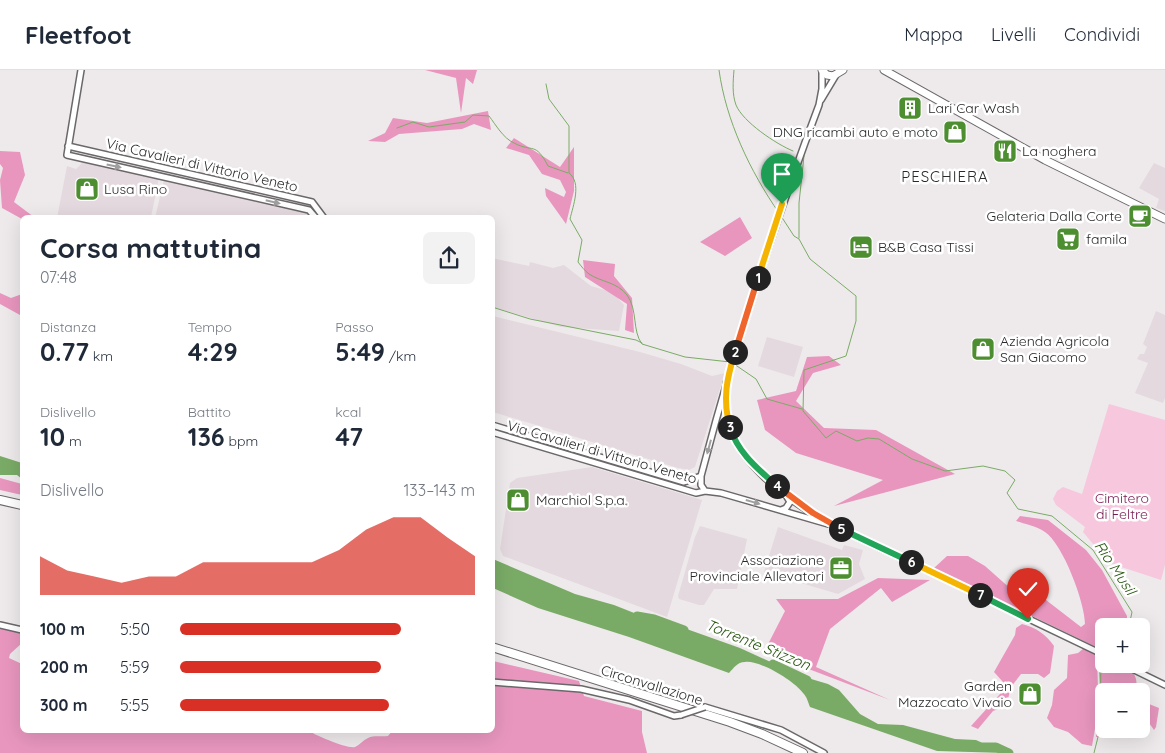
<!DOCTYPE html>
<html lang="it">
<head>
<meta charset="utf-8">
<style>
	:root { --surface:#fff; --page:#f2f2f3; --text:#1f2937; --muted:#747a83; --line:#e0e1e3; --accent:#d93025 }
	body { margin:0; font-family:Quicksand,sans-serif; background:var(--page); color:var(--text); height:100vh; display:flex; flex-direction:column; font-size:19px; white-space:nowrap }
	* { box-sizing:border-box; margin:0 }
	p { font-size:16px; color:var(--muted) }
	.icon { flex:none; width:28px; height:28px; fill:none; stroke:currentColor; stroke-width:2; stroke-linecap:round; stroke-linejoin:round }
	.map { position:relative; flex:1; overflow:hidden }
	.sheet { position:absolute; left:20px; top:145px; width:475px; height:518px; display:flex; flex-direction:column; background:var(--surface); border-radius:8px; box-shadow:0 5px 20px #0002 }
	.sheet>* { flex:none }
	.controls { position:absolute; left:1095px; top:548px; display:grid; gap:10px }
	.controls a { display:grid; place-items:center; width:55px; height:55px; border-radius:8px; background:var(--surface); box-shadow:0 5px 20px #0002; font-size:25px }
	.pin { position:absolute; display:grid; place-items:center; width:42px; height:42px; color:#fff; margin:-51px -21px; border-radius:50% 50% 50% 0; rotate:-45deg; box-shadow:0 0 5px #0007 }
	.pin .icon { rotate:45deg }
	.km { position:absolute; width:25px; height:25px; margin:-12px; border-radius:50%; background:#222; color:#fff; font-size:14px; line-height:25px; text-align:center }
	.round { display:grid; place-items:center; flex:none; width:52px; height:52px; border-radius:8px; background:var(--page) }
	.headline { display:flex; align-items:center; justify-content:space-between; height:85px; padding:0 20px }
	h1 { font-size:28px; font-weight:800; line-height:38px }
	.stats { display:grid; grid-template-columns:repeat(3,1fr); gap:8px; height:85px; padding:5px 20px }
	.stats div { display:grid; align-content:center }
	.stats b { font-size:25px; font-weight:800 }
	.stats small { font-size:14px; font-weight:400 }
	.stats p { font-size:14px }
	.chart { height:140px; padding:10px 20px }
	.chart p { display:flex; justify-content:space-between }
	.chart svg { width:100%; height:90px; margin-top:5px; fill:var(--accent); opacity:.7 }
	ul { padding:0 20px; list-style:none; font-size:16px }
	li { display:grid; grid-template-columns:80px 60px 1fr; align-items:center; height:38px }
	li i { height:12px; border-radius:6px; background:var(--accent) }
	header { display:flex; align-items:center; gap:30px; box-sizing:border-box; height:70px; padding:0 25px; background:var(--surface); border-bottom:1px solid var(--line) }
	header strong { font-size:24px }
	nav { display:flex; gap:28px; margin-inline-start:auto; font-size:18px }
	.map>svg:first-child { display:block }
	.built { fill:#e4d9de }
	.green { fill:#f7c8dd }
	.forest { fill:#e896be }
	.water { fill:#7aab66 }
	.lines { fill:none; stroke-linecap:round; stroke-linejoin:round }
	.stream { stroke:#7aab66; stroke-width:1 }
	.river { stroke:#7aab66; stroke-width:9 }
	.minor-casing { stroke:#6b6869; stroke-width:8 }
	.major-casing { stroke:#6b6869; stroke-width:9 }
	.highway-casing { stroke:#6b6869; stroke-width:10 }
	.minor { stroke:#fff; stroke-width:5 }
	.major { stroke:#fff; stroke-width:7 }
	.highway { stroke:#fff; stroke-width:8 }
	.minor-bridge-casing { stroke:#6b6869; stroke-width:8; stroke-linecap:butt }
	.minor-bridge { stroke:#fff; stroke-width:5 }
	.oneway { fill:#9f9f9f }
	.split-1-casing { stroke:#fff; stroke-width:10 }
	.split-2-casing { stroke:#fff; stroke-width:10 }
	.split-3-casing { stroke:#fff; stroke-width:10 }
	.split-4-casing { stroke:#fff; stroke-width:10 }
	.split-5-casing { stroke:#fff; stroke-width:10 }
	.split-6-casing { stroke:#fff; stroke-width:10 }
	.split-7-casing { stroke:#fff; stroke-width:10 }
	.split-8-casing { stroke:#fff; stroke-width:10 }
	.split-1 { stroke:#f5b400; stroke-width:6 }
	.split-2 { stroke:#f0652b; stroke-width:6 }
	.split-3 { stroke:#f5b400; stroke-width:6 }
	.split-4 { stroke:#22a559; stroke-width:6 }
	.split-5 { stroke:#f0652b; stroke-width:6 }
	.split-6 { stroke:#22a559; stroke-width:6 }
	.split-7 { stroke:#f5b400; stroke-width:6 }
	.split-8 { stroke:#22a559; stroke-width:6 }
	.labels { text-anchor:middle; stroke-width:5; stroke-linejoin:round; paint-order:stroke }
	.poi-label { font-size:14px; fill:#2a2929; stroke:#fff; text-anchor:start }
	.street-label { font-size:14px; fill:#2a2929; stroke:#fff }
	.park-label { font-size:14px; fill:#771850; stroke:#fff }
	.neighbourhood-label { font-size:15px; letter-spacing:1px; fill:#2a2929; stroke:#fff }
	.water-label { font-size:15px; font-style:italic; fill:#25540c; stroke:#fff }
</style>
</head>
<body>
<header>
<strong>Fleetfoot</strong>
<nav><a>Mappa</a><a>Livelli</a><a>Condividi</a></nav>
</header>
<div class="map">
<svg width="1165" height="683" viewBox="0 0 1165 683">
	<rect width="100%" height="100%" fill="#eeeaec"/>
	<path class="built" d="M83,92L159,108L151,147L57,148L67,96L76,99Z
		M1154,93L1165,98V141L1156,138L1159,129L1139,118Z
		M164,109L305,140L313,147L155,148Z
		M492,188L529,196L530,192L553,198L564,195L591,216L612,222L624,235L619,261L561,257L493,237Z
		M1156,241L1165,245V328L1163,333L1135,323L1148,293L1137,289L1140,284H1144L1147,277L1143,274Z
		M493,246L640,282L681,294L712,306L725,303L695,397L689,400L678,398L493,342Z
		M767,267L803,277L794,307L758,296Z
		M592,397L702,430L667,547L503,486L500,479L510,413L517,408Z
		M700,456L747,469L737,519H714L704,535H699L679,529L678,526L695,467Z
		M778,457L842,480L844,475L863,480L859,494L865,509L838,524L764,502Z"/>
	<path class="green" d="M1109,334L1165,350V495L1161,510L1109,493L1083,462L1085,457L1056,435L1053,429L1057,421L1063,417L1082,424Z"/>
	<path class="forest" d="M425,0H477L473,14L466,8L461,43L456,8Z
		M488,41L491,60L474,54L462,59L399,64L385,72L368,71L385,63L393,48L427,53Z
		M514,68L560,97L574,77V121L566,154L546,126L545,118L564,127L566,122L560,110L542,104L529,85L506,78Z
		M0,81L20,82L25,105L14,132L34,147L22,149L2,138L0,110L3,98L0,94Z
		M740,147L752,168L725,186L700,172Z
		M583,190L615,194L614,206L632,228L634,263L625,260L627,234L585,207Z
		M0,223L11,228L22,224V244L20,245L0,234Z
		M829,286L841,295L813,303L796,331L824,358L876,360L955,404L834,436L883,410L796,383L765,360L757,330L796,321L807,287Z
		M0,408L22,414V425L0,420Z
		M1020,446L1048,450L1086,480L1102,500L1127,546V556H1104V573L1098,578L934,498L947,486H968L985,496L1012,520L1031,522L1046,530L1081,557L1085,554C1085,533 1063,474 1045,462C1037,456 1025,454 1016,451Z
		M878,508L930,510L892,532L881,518L830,559L816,597L890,630L764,582L785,541L776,529H838Z
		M1022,554C1036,558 1045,563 1054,576L1050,603L1044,608L1038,604H1021L1011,617L1007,633L1004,637L993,641L978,659L971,656L1000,624L1003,612L994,602L1015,565L1016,558Z
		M0,556L22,559V573L10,584L9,588L22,594V660H307C315,665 347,679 355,677C360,675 363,670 368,668C374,665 381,667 388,666L393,660H492L493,591L579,611L584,626L642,641V662L647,683H0Z
		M1084,578L1097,585L1098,620L1096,653L1092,676L1082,674L1068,662L1054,657L1047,648L1052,635L1054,620L1067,608L1068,585L1078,583Z
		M1098,585L1104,587V594C1115,594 1133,596 1136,609C1137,614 1136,616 1139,621H1104V659H1123L1117,666L1096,667L1100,620Z
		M1141,625L1149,634L1159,638L1156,657L1154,660L1147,650L1141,652Z"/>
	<path class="water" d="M0,386L22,393V409L17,405H0Z
		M493,489L575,524L614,535L662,554L681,557L740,578L801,606L828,614L839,620L860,644L878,654L903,655L955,669L976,670L1005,683L937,681L810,637C808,632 807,627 803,623C794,611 760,590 745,592C737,592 734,598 729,603L629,567L538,538L493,518Z"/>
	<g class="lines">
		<path class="stream" d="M719,0C726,51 750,101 779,143
			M734,0C733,12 732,24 736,35C743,52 776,74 793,81
			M546,14L549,29L569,56V103C582,113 573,136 570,149L582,170L578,192C581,196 585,201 589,204C601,212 617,212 627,225C638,240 632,261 642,274L685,287L730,292
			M397,58L413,52L429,57L465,52L473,45L489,46C496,55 503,68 514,73C533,83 535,71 548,96L568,103
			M781,146L794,166L799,169L810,189L856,226V251L846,286L804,300L803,341L826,368L836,361L857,371L868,368L879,369L912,389L945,401L983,396L1005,401L1015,410L1007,423L1018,439L1052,446L1093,480L1132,542L1129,556
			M799,168V133L804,86
			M492,237L530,249L636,270L642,273
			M734,294L756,309L767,329L802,339
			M1102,581L1104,575
			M1094,683L1100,659L1101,585"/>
		<path class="river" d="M637,546L654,549L684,560
			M773,594L807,610
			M983,677H996L1009,683"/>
		<g class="minor-casing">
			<path id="minor" d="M81,0L67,85L309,140L316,148
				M821,30L836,5
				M68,76L312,132L324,148
				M726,313C726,338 727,361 742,382C786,442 865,470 929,501C987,529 1046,557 1104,585
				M492,355L684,412L701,406
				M492,362L696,423L705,421L721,423L828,454
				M705,421L701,415V406C734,280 773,157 819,35L822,19V0
				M781,440L786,438L790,432L787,427
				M0,555L22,560
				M1122,594L1165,615
				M492,612L581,619L629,630L674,646L681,645
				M705,637L781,660L824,683"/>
		</g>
		<g class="major-casing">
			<path id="major" d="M822,0L827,5L833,6L843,0
				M884,0L1045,90L1165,149"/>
		</g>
		<g class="highway-casing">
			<path id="highway" d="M0,430L22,435
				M492,577L730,652L762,664L803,683"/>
		</g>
		<use href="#minor" class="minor"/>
		<use href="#major" class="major"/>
		<use href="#highway" class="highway"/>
		<g class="minor-bridge-casing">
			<path id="minor-bridge" d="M681,645L705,637"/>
		</g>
		<use href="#minor-bridge" class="minor-bridge"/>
	</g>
	<defs><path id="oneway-solid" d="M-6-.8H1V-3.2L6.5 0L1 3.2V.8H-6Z" transform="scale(1.25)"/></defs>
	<g class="oneway">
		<use href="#oneway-solid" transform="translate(114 96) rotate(12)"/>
		<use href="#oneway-solid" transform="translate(273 132) rotate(13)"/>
		<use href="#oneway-solid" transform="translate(709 377) rotate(105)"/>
		<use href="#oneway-solid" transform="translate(753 432) rotate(16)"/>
	</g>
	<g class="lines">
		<g class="split-1-casing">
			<path id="split-1" d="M758,208L782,134"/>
		</g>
		<g class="split-2-casing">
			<path id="split-2" d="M735,282L758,208"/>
		</g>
		<g class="split-3-casing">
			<path id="split-3" d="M730,357C722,329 727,308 735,282"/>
		</g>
		<g class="split-4-casing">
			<path id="split-4" d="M730,357C737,382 758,399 777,416"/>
		</g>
		<g class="split-5-casing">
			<path id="split-5" d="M777,416L813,443L841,459"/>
		</g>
		<g class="split-6-casing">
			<path id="split-6" d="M841,459L911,492"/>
		</g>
		<g class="split-7-casing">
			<path id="split-7" d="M911,492L980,525"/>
		</g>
		<g class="split-8-casing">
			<path id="split-8" d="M980,525L1028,549"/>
		</g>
		<use href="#split-1" class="split-1"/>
		<use href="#split-2" class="split-2"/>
		<use href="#split-3" class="split-3"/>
		<use href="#split-4" class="split-4"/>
		<use href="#split-5" class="split-5"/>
		<use href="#split-6" class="split-6"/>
		<use href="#split-7" class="split-7"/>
		<use href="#split-8" class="split-8"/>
	</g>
	<defs>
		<g id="building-square" transform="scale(1.25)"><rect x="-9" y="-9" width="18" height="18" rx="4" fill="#4d8e30" stroke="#fff"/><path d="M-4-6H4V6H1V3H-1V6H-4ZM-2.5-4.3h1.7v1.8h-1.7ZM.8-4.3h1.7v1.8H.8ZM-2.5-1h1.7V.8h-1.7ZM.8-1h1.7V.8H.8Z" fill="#fff"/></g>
		<g id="shop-square" transform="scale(1.25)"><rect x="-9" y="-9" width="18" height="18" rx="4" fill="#4d8e30" stroke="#fff"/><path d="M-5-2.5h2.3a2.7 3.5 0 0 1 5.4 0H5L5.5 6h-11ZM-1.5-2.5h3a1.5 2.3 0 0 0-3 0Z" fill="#fff"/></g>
		<g id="restaurant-square" transform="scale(1.25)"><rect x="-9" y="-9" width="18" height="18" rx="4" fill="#4d8e30" stroke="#fff"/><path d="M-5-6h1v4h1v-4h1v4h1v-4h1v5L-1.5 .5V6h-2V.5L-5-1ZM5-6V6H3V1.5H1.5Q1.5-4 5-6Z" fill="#fff"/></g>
		<g id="cafe-square" transform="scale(1.25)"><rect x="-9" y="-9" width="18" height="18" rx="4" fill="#4d8e30" stroke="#fff"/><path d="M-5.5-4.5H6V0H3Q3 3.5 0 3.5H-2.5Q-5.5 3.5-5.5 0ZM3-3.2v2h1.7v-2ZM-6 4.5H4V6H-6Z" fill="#fff"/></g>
		<g id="supermarket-square" transform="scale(1.25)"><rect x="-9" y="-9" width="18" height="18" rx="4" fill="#4d8e30" stroke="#fff"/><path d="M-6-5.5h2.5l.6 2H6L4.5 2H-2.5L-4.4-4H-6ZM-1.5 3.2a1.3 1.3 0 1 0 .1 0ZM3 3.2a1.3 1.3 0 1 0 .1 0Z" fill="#fff"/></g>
		<g id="hotel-square" transform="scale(1.25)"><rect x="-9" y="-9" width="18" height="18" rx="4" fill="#4d8e30" stroke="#fff"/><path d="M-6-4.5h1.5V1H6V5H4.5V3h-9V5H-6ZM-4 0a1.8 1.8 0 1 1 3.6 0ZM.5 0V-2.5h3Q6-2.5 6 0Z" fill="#fff"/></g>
		<g id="office-square" transform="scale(1.25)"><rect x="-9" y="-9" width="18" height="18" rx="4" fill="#4d8e30" stroke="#fff"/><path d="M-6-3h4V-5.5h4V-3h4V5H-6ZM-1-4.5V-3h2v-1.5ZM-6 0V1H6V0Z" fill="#fff"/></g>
	</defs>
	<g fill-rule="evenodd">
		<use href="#building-square" x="910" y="38"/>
		<use href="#shop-square" x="955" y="62"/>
		<use href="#restaurant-square" x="1005" y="81"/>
		<use href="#shop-square" x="87" y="119"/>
		<use href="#cafe-square" x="1140" y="146"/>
		<use href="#supermarket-square" x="1068" y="169"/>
		<use href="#hotel-square" x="861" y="177"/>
		<use href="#shop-square" x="983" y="279"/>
		<use href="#shop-square" x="518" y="430"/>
		<use href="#office-square" x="841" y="498"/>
		<use href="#shop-square" x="1030" y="624"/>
	</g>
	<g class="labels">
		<g class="poi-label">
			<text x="928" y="43">Lari Car Wash</text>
			<text x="938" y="67" text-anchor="end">DNG ricambi auto e moto</text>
			<text x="1022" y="86">La noghera</text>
			<text x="104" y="124">Lusa Rino</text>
			<text x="1122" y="151" text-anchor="end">Gelateria Dalla Corte</text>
			<text x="1086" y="174">famila</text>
			<text x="878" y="182">B&amp;B Casa Tissi</text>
			<text x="1000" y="276">Azienda Agricola<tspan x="1000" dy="16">San Giacomo</tspan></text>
			<text x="536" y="435">Marchiol S.p.a.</text>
			<text x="824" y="495" text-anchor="end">Associazione<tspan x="824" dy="16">Provinciale Allevatori</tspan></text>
			<text x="1012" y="621" text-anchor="end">Garden<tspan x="1012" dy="16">Mazzocato Vivaio</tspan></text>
		</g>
		<g class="street-label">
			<text transform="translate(202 95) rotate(13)" y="5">Via Cavalieri di Vittorio Veneto</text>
			<text transform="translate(602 382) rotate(16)" y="5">Via Cavalieri di Vittorio Veneto</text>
			<text transform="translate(652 615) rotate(17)" y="5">Circonvallazione</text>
		</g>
		<g class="park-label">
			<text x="1122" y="433">Cimitero<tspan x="1122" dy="16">di Feltre</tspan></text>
		</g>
		<g class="neighbourhood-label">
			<text x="945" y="112">PESCHIERA</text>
		</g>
		<g class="water-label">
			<text transform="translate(1115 498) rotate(56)" y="5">Rio Musil</text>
			<text transform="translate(758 575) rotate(22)" y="5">Torrente Stizzon</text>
		</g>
	</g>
</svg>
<div class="controls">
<a>+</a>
<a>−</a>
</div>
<div class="pin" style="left:782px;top:134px;background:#1e9e55"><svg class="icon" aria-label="arrive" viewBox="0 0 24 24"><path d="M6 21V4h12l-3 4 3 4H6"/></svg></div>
<div class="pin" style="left:1028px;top:549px;background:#d93025"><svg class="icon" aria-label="check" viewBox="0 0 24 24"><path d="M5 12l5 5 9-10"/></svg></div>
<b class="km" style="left:758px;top:208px">1</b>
<b class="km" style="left:735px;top:282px">2</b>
<b class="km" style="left:730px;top:357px">3</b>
<b class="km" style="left:777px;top:416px">4</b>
<b class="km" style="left:841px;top:459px">5</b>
<b class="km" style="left:911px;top:492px">6</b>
<b class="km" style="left:980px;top:525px">7</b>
<section class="sheet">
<div class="headline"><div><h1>Corsa mattutina</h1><p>07:48</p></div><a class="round"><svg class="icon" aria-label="share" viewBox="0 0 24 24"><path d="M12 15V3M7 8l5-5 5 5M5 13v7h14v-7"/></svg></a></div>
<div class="stats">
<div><p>Distanza</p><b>0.77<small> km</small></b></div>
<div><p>Tempo</p><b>4:29</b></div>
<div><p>Passo</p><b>5:49<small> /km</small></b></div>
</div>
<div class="stats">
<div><p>Dislivello</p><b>10<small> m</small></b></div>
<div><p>Battito</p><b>136<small> bpm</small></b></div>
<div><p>kcal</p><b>47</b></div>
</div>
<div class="chart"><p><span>Dislivello</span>133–143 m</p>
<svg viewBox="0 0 160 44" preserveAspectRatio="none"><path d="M0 44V25L10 32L20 35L30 38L40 35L50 35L60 28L70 28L80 28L90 28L100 28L110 22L120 12L130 6L140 6L150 16L160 25V44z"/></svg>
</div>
<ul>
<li><b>100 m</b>5:50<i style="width:75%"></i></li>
<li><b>200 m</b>5:59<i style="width:68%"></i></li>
<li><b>300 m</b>5:55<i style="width:71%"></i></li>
</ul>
</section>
</div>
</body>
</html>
